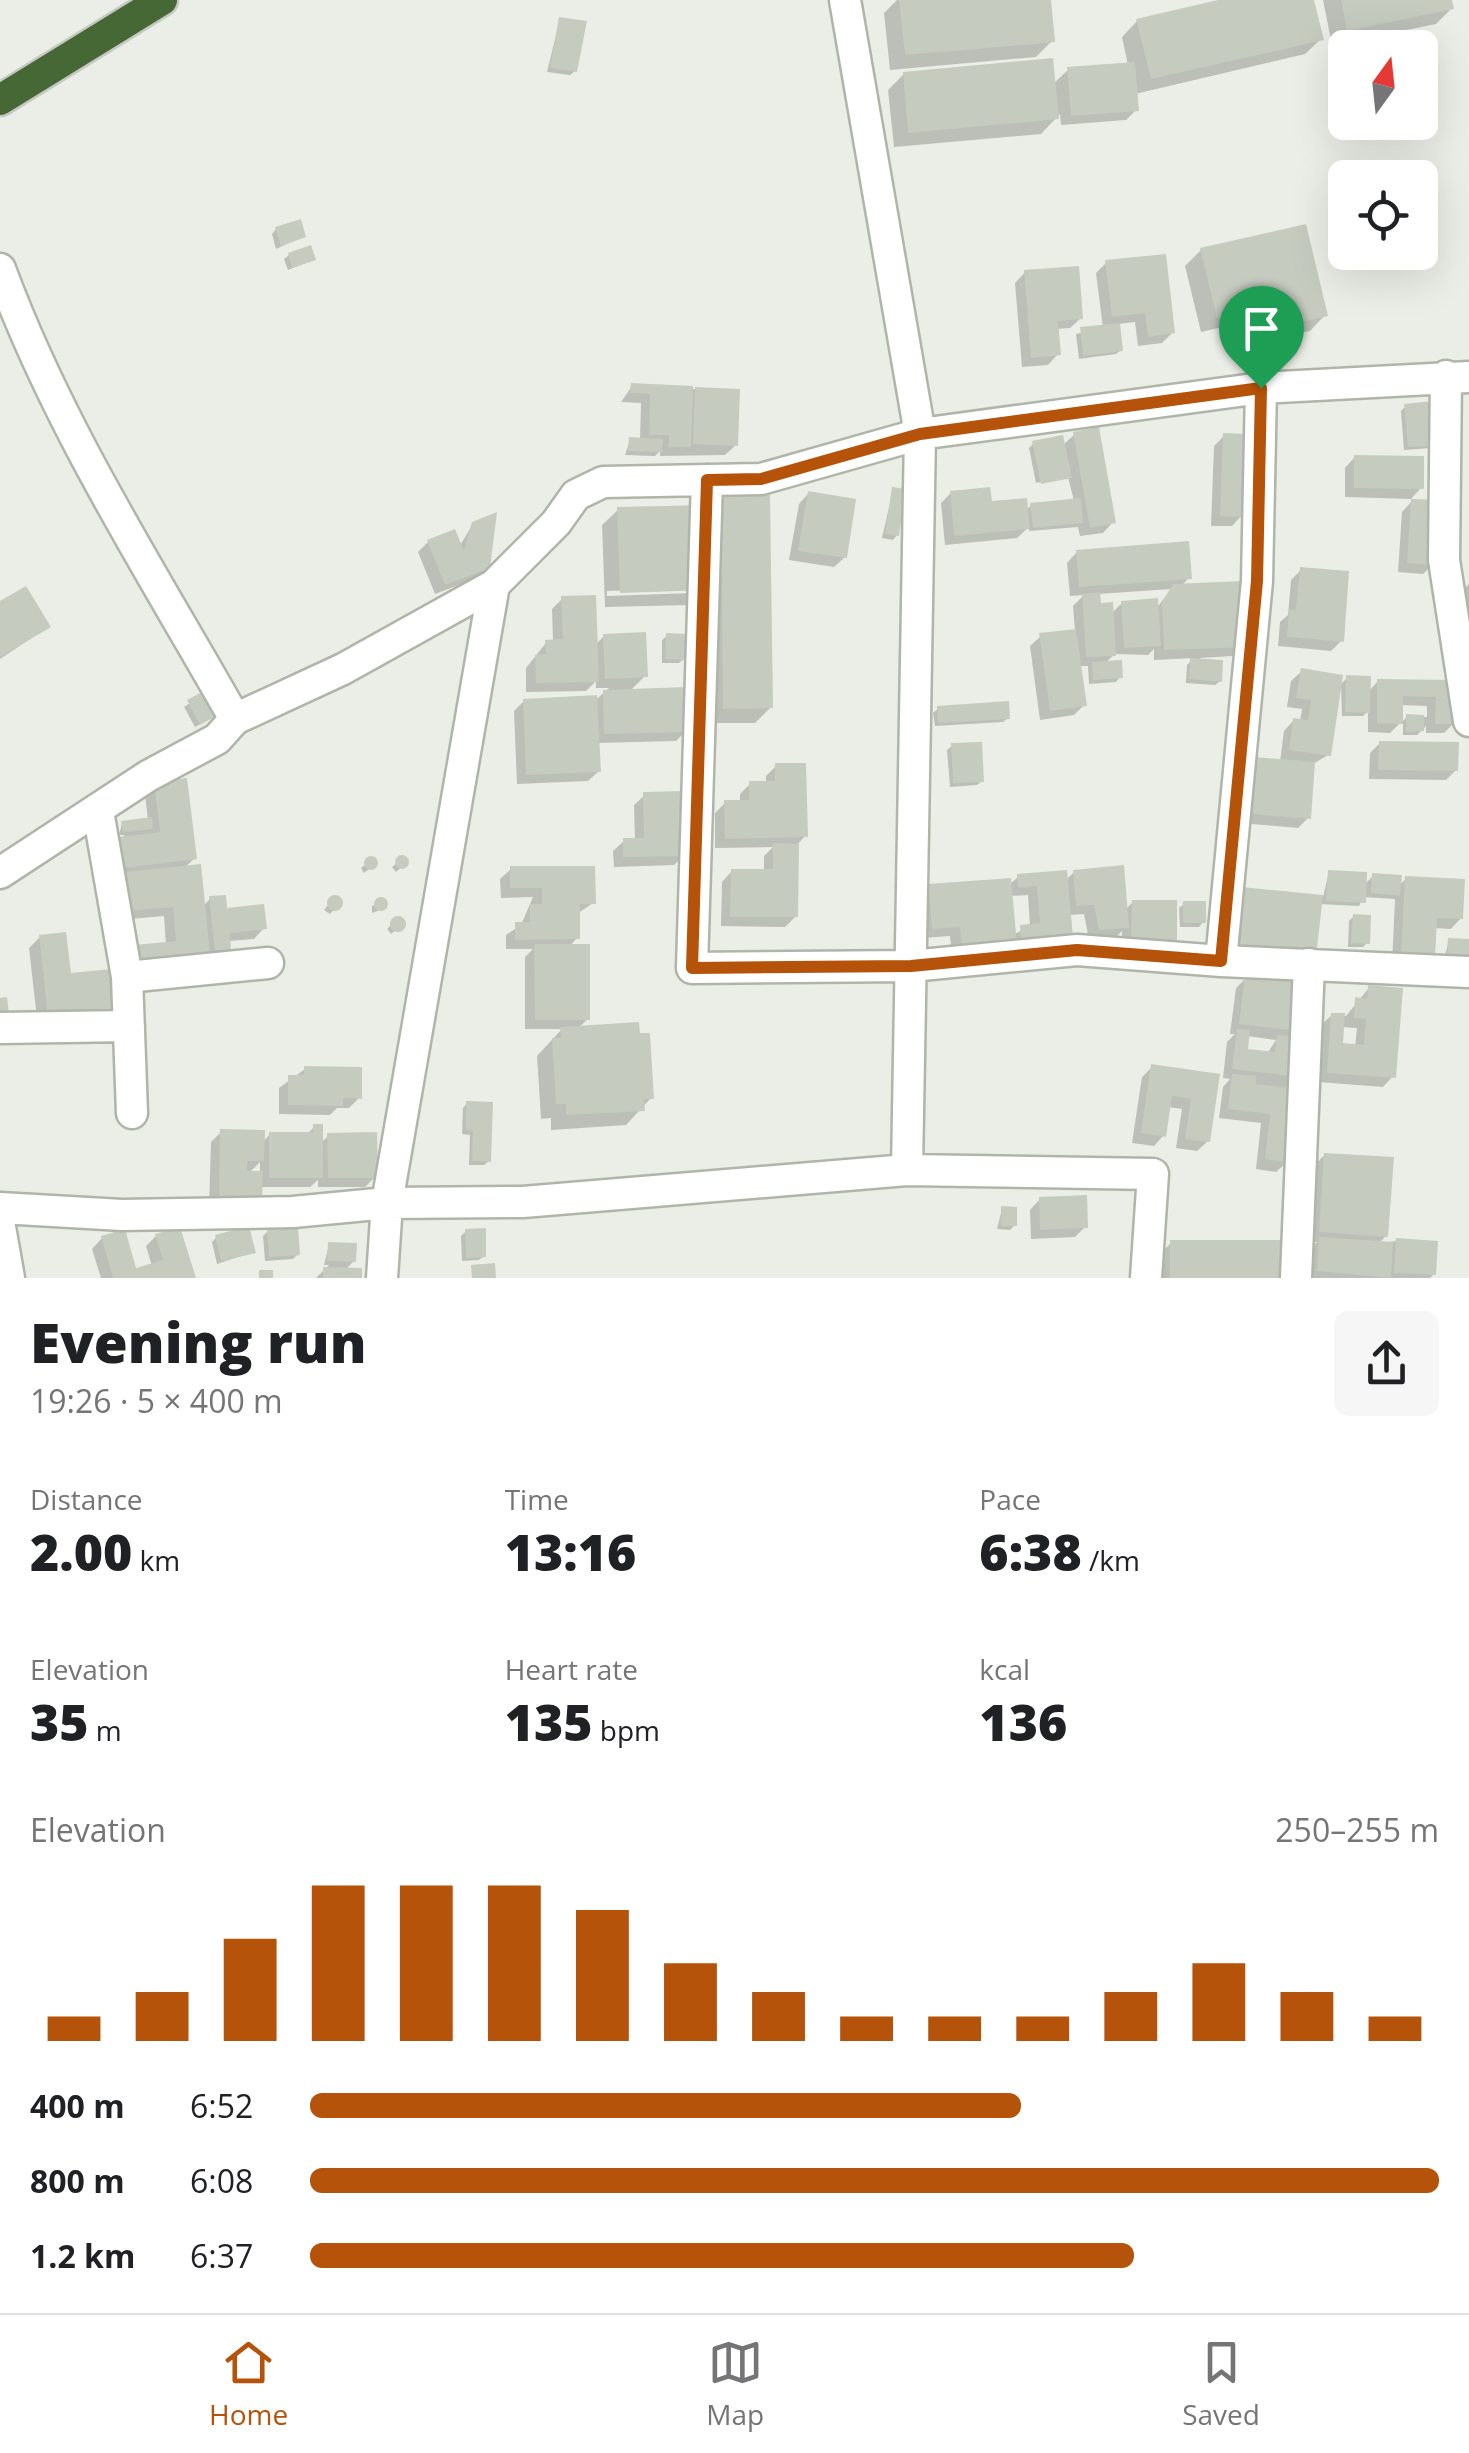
<!DOCTYPE html>
<html lang="en">
<head>
<meta charset="utf-8">
<style>
	:root { --surface:#fff; --page:#f6f6f6; --text:#202124; --muted:#757577; --line:#e0e0e0; --accent:#b45309 }
	body { margin:0; font-family:"Open Sans",sans-serif; background:var(--page); color:var(--text); height:100vh; display:flex; flex-direction:column; font-size:38px; white-space:nowrap }
	* { box-sizing:border-box; margin:0 }
	p { font-size:32px; color:var(--muted) }
	.icon { flex:none; width:55px; height:55px; fill:none; stroke:currentColor; stroke-width:2; stroke-linecap:round; stroke-linejoin:round }
	.map { position:relative; height:1278px; overflow:hidden }
	.side { display:flex; flex-direction:column; background:var(--surface); flex:1 }
	.side>* { flex:none }
	.needle { width:65px; rotate:15deg }
	.tools { position:absolute; left:1328px; top:30px; display:grid; gap:20px }
	.tools a { display:grid; place-items:center; width:110px; height:110px; border-radius:15px; background:var(--surface); box-shadow:0 10px 40px #0002; font-size:50px }
	.pin { position:absolute; display:grid; place-items:center; width:85px; height:85px; color:#fff; margin:-102px -42px; border-radius:50% 50% 50% 0; rotate:-45deg; box-shadow:0 0 10px #0007 }
	.pin .icon { rotate:45deg }
	.round { display:grid; place-items:center; flex:none; width:105px; height:105px; border-radius:15px; background:var(--page) }
	.head { display:flex; align-items:center; justify-content:space-between; height:170px; padding:0 30px }
	h1 { font-size:55px; font-weight:800; line-height:75px }
	.metrics { display:grid; grid-template-columns:repeat(3,1fr); gap:15px; height:170px; padding:10px 30px }
	.metrics div { display:grid; align-content:center }
	.metrics b { font-size:50px; font-weight:800 }
	.metrics small { font-size:28px; font-weight:400 }
	.metrics p { font-size:28px }
	.chart { height:280px; padding:20px 30px }
	.chart p { display:flex; justify-content:space-between }
	.chart svg { width:100%; height:180px; margin-top:10px; stroke:var(--accent); stroke-width:6 }
	ul { padding:0 30px; list-style:none; font-size:32px }
	li { display:grid; grid-template-columns:160px 120px 1fr; align-items:center; height:75px }
	li i { height:25px; border-radius:12px; background:var(--accent) }
	.dock { display:flex; justify-content:space-around; align-items:center; height:140px; border-top:2px solid var(--line); background:var(--surface); font-size:28px; color:var(--muted) }
	.dock a { display:grid; justify-items:center; gap:5px }
	.dock .on { color:var(--accent) }
	.map>svg:first-child { display:block }
	.shadow { fill:#0003; fill-rule:evenodd }
	.building { fill:#c5cbbf }
	.lines { fill:none; stroke-linecap:round; stroke-linejoin:round }
	.street-casing { stroke:#afb6a9; stroke-width:35 }
	.highway-casing { stroke:#c5c9c3; stroke-width:35 }
	.street { stroke:#fff; stroke-width:30 }
	.highway { stroke:#466835; stroke-width:30 }
	.route-casing { stroke:#fff; stroke-width:20 }
	.route { stroke:#b45309; stroke-width:12 }
</style>
</head>
<body>
<div class="map">
<svg width="1469" height="1278" viewBox="0 0 1469 1278">
	<rect width="100%" height="100%" fill="#ebeee6"/>
	<path class="shadow" d="M897,0H1049L1052,41L1036,57L890,70L884,13Z
		M1229,0H1312L1321,39L1305,54L1135,94L1136,110L1126,120L1061,125L1060,114L1041,134L894,147L888,90L904,74L1053,84L1068,70L1128,65L1122,37L1137,21Z
		M1323,0H1450L1452,8L1436,24L1332,45Z
		M560,19L575,71L570,75L547,72Z
		M276,229L304,236L276,249L272,234Z
		M1201,250L1325,315L1310,331L1274,338L1270,322L1278,314L1201,332L1185,266Z
		M289,255L313,260L288,270L284,259Z
		M1106,263L1172,333L1162,343L1138,346L1135,322L1118,324L1121,350L1116,354L1079,359L1076,334L1103,328L1096,273Z
		M1025,272L1081,318L1070,328L1056,329L1058,354L1048,365L1022,367L1015,283Z
		M632,386L737,391L736,445L725,455L660,456V451L655,456L625,455L630,440H640L641,403L621,402Z
		M1405,407L1436,444L1431,448L1404,450L1401,411Z
		M1074,435L1113,522L1103,533L1080,536L1078,527L1029,531V527L1017,538L945,545L941,503L951,493L1026,511L1031,505L1074,501L1068,477L1036,483L1029,448L1034,443L1063,445Z
		M1224,436L1242,515L1232,526H1211L1214,446Z
		M1355,457L1421,488L1411,499L1345,497V468Z
		M893,490L897,535L893,540L882,538Z
		M809,493L845,557L834,567L789,560L799,504Z
		M722,498L771,707L755,723H709L690,605L605,607L602,525L618,510L703,507ZM693,588V593L607,596V591Z
		M1412,501L1433,564L1423,574L1398,572L1402,512Z
		M473,524L488,567L477,578L435,594L418,552L428,542L459,547Z
		M1077,552L1189,578L1181,586L1243,646L1233,656L1200,658L1220,681L1215,685L1186,683L1187,665L1194,658L1154,660V649L1148,655L1115,654L1105,663L1120,677L1116,682L1089,684L1088,666H1079L1084,705L1074,715L1040,720L1030,646L1041,636L1075,631L1073,606L1084,595L1070,596L1067,563ZM1171,589L1156,609L1122,603L1111,614L1099,606L1098,594Z
		M1301,570L1341,641L1331,651L1278,646L1280,622L1288,615L1291,580Z
		M1469,584V666L1459,594Z
		M562,599L595,645L604,636L645,676L630,691L686,731L676,741L597,743L599,771L588,781L517,784L514,711L524,701L598,698L609,688H596V681L586,691L526,692V668L546,643L553,642L552,609Z
		M0,604L48,627L0,659Z
		M667,636L684,659L679,663H662V640Z
		M1302,671L1340,677L1328,755L1313,764L1308,818L1298,828L1229,822L1280,762L1284,731L1294,720L1300,721L1302,709L1287,707L1291,681Z
		M1347,678L1368,692L1378,681L1455,682L1454,723L1444,733H1426V726L1417,735H1403V721L1407,717H1427V706L1401,705L1400,723L1390,733L1368,732V711L1363,716H1342L1341,684Z
		M205,693L212,718L195,727L184,707Z
		M938,709L1008,718L1003,722L935,726L933,713Z
		M1380,743L1456,770L1446,780L1369,779L1370,753Z
		M952,746L982,781L977,785L950,787L947,750Z
		M776,766L805,836L796,846V916L785,927L721,926L722,882L732,871L764,872V856L773,847L715,848V813L725,803L740,802V794L750,784L766,783V776Z
		M155,784L195,858L184,868L203,906L210,899L264,928L254,939L228,941L229,949L218,959L127,969L125,958L166,945L164,916L118,920L110,849L125,835H119L122,823L148,820L145,794Z
		M645,795L684,855L674,865L614,867L613,851L624,841H635L634,805Z
		M372,859L375,864L364,873L361,868Z
		M402,859L406,863L396,872L392,867Z
		M511,869L593,903L577,914V938L569,947L588,1019L578,1028L651,1098L626,1125L551,1130V1118L541,1119L537,1056L562,1029H525V957L533,949H506V935L521,925L533,897L501,898L500,879Z
		M1074,872L1125,910L1133,902L1174,939L1164,949H1122V931L1116,937L1089,940L1084,914L1068,915L1070,936L952,958L950,936L923,938L919,897L929,887L1009,885L1018,877L1065,881ZM1028,895L1030,926L1013,935L1010,896Z
		M1329,872L1364,885L1373,876L1398,886L1406,879L1461,918L1451,929L1434,928L1392,965L1395,899L1363,897L1359,906L1319,904L1241,889L1323,897Z
		M334,898L340,903L330,914L324,910Z
		M384,900L385,908L372,913V906Z
		M1184,904L1203,922L1199,927H1180L1179,908Z
		M1354,916L1367,943L1363,947H1348L1349,921Z
		M398,919L402,925L391,934L387,929Z
		M40,937L69,976L113,1009L102,1019L38,1027L29,948Z
		M1449,940L1469,942V958L1444,959Z
		M1246,978L1307,986L1297,1076L1284,1090L1287,1162L1276,1172L1256,1169L1261,1123L1219,1118L1223,1087L1230,1079L1223,1078L1227,1042L1235,1034H1230L1236,988ZM1247,1036L1276,1040L1267,1054L1245,1051Z
		M1369,988L1393,1076L1383,1087L1318,1082L1321,1025L1332,1015L1346,1016ZM1341,1027L1357,1028L1355,1047L1340,1046Z
		M1152,1067L1217,1076L1208,1141L1197,1151L1176,1148L1182,1109L1168,1107L1164,1135L1154,1146L1132,1143L1142,1077Z
		M305,1069L359,1098L349,1108H337L330,1115L279,1114V1088Z
		M467,1103L489,1161L484,1165H469L470,1135L462,1134L463,1108Z
		M314,1127L321,1143L328,1136L375,1177L365,1187H318V1180L310,1187H260L209,1208L211,1142L221,1132L262,1143L270,1134L306,1135ZM260,1162V1174H248Z
		M1325,1155L1386,1236L1379,1243L1397,1241L1434,1274L1430,1278H1308L1310,1250L1317,1242H1310L1314,1165Z
		M1040,1199L1085,1227L1075,1237L1031,1239L1030,1210Z
		M1002,1209L1015,1225L1010,1230L997,1229Z
		M178,1230L193,1278H101L92,1249L102,1238L134,1271L152,1266L146,1246L156,1236Z
		M268,1231L298,1254L293,1259L265,1261L263,1236Z
		M466,1231L484,1256L479,1260L462,1261L461,1236Z
		M216,1238L253,1252L217,1264L212,1242Z
		M1280,1242L1281,1278H1156V1258L1171,1243Z
		M329,1245L354,1261L345,1270H360V1278H316L329,1265H324Z"/>
	<path class="building" d="M899,0H1051L1055,42L905,55Z
		M1218,0H1314L1324,40L1151,79L1136,19Z
		M1341,0H1452L1454,9L1347,31Z
		M559,17L587,21L577,72L550,68Z
		M1053,58L1059,119L908,133L903,72Z
		M1135,62L1139,111L1071,116L1067,67Z
		M301,219L306,237L281,246L275,227Z
		M1306,224L1328,316L1301,322L1296,300L1217,318L1200,248Z
		M311,245L316,260L292,268L288,253Z
		M1166,254L1175,333L1148,337L1145,313L1112,317L1105,260Z
		M1079,266L1083,319L1058,321L1061,355L1031,358L1024,270Z
		M1287,312L1292,332L1278,335L1273,315Z
		M1120,323L1123,351L1083,356L1080,327Z
		M631,383L693,386L691,447H669V435H649L650,394L630,393Z
		M695,387L740,389L738,446L693,444Z
		M1434,401L1439,445L1408,447L1404,404Z
		M1099,427L1116,523L1090,528L1073,432Z
		M1223,433L1247,434L1245,517L1220,516Z
		M1063,435L1072,478L1041,484L1032,441Z
		M629,437L663,439L662,452L628,451Z
		M1354,455L1424,456V489L1354,488Z
		M892,487L906,489L899,536L885,534Z
		M990,487L992,501L1027,498L1030,529L954,536L950,491Z
		M808,491L856,499L847,558L798,551Z
		M770,494L773,708L723,709L721,495Z
		M1081,498L1083,523L1033,528L1030,503Z
		M1411,499L1440,500L1436,565L1407,563Z
		M706,505L709,590L620,593L617,507Z
		M497,512L490,568L445,585L427,540L455,529L464,551L472,522Z
		M1189,541L1192,579L1079,587L1076,550Z
		M1300,567L1349,571L1344,642L1287,637L1289,610H1296Z
		M1243,581L1246,647L1164,650L1162,602L1173,584Z
		M26,586L51,627L0,657V601Z
		M1100,592L1101,603L1113,602L1116,656L1086,657L1082,594Z
		M596,595L599,682L536,683L535,655L546,654L545,640L563,639L561,596Z
		M1158,598L1161,646L1124,648L1121,601Z
		M1076,629L1087,706L1050,711L1039,633Z
		M646,632L648,677L605,679L603,634Z
		M666,633L687,634L686,660L665,659Z
		M1190,658L1223,660L1222,682L1189,679Z
		M1122,660L1123,678L1093,680L1092,662Z
		M1301,668L1343,675L1331,756L1289,750L1293,718L1308,720L1311,700L1296,698Z
		M1346,675L1371,676L1370,713L1345,712Z
		M1377,679L1458,680L1457,724H1435L1436,697L1403,696V724L1377,723Z
		M687,687L688,732L604,734L603,690Z
		M206,690L219,714L200,725L187,700Z
		M597,695L601,772L526,775L523,699Z
		M1009,701L1010,719L938,723L937,706Z
		M1406,714L1424,715V731L1406,732Z
		M1379,741L1459,742L1458,771L1378,770Z
		M982,742L984,782L953,783L951,743Z
		M1242,756L1315,762L1311,819L1238,813Z
		M775,763H806L808,837L725,839L724,800H749V781H775Z
		M187,778L197,859L123,868L119,837L160,832L154,782Z
		M685,791L686,856L623,857V838H644L643,792Z
		M152,817L153,829L123,832L121,821Z
		M773,843L799,844L798,917H730L731,869H773Z
		M395 862a7 7 0 1 1 14 0a7 7 0 1 1-14 0Z
		M364 863a7 7 0 1 1 14 0a7 7 0 1 1-14 0Z
		M201,864L210,954L136,960L135,945L176,941L173,907L127,911L124,872Z
		M1124,865L1129,928L1099,930L1094,905L1076,906L1073,870Z
		M510,866H595L596,904H580V939L515,940V922H530V904H542V888H510Z
		M1067,870L1073,937L1021,941L1020,925L1040,923L1037,886L1018,888L1017,874Z
		M1328,870L1367,872L1366,903L1326,901Z
		M1372,873L1402,875L1400,896L1371,893Z
		M1405,876L1465,879L1463,919L1437,918L1435,958L1401,955Z
		M1011,878L1017,945L962,949L960,927L932,929L928,884Z
		M1241,887L1323,895L1316,957L1234,948Z
		M226,895L227,908L264,904L267,929L230,933L231,950L215,952L209,896Z
		M327 903a8 8 0 1 1 16 0a8 8 0 1 1-16 0Z
		M374 904a7 7 0 1 1 14 0a7 7 0 1 1-14 0Z
		M1132,900H1177V940L1131,939Z
		M1183,901H1206V923H1183Z
		M1353,914L1371,915L1370,944L1351,943Z
		M390 924a8 8 0 1 1 16 0a8 8 0 1 1-16 0Z
		M66,932L71,973L111,969L115,1010L48,1018L39,935Z
		M1448,938L1469,939V956L1447,955Z
		M534,944H590V1020H535Z
		M1245,975L1310,983L1304,1032L1239,1024Z
		M1368,985L1403,988L1396,1078L1327,1073L1331,1013H1345L1343,1043L1364,1045L1366,1019L1354,1018L1355,997L1367,999Z
		M7,997L9,1014L0,1016V998Z
		M639,1022L640,1033H650L654,1099H644L645,1111L566,1115V1104H556L552,1038H561L560,1027Z
		M1237,1029L1250,1030L1248,1049L1275,1052L1277,1035L1304,1038L1300,1077L1232,1069Z
		M1151,1064L1220,1074L1210,1142L1185,1139L1191,1099L1172,1096L1166,1137L1141,1133Z
		M304,1066L362,1067V1099L343,1098V1106L288,1105V1075H304Z
		M1232,1074L1256,1076V1084L1297,1089L1289,1163L1265,1159L1270,1114L1228,1109Z
		M466,1101L493,1102L491,1162L472,1161L473,1131L466,1130Z
		M313,1124H323V1178H269V1132H313Z
		M220,1129L265,1130L264,1161H247V1171H263L262,1199L219,1198Z
		M377,1132L378,1178H328L327,1133Z
		M1324,1153L1394,1157L1388,1237L1319,1232Z
		M1087,1195L1088,1228L1040,1230L1039,1197Z
		M1001,1206L1017,1207V1226H1001Z
		M249,1226L256,1253L221,1261L215,1235Z
		M298,1226L300,1255L269,1257L267,1229Z
		M180,1227L196,1278H113L101,1236L125,1229L136,1268L163,1260L155,1234Z
		M486,1228V1257L466,1258L465,1229Z
		M1319,1237L1393,1242L1391,1278L1317,1271Z
		M1396,1238L1438,1241L1436,1275L1394,1273Z
		M1170,1240H1283V1278H1170Z
		M328,1242L357,1243L356,1262L327,1261Z
		M495,1263L496,1278H472L471,1265Z
		M323,1267L362,1268V1278H323Z
		M259,1270H273V1278H259Z"/>
	<g class="lines">
		<g class="street-casing">
			<path id="street" d="M845,0L920,434L907,1170
				M0,269C59,429 152,572 235,719
				M1446,376L1444,560L1469,721
				M1261,388L1257,581L1221,961L1469,972
				M707,480L692,968L911,966L1077,950L1221,961
				M98,811L127,977L132,1113
				M0,873L148,776L217,739L235,719L343,669L494,585L556,523L576,495L603,482L761,479L920,434L1261,388L1469,377
				M127,977L268,963
				M0,1028L129,1026
				M0,1208L122,1215L293,1212L387,1203L523,1202L907,1170L1153,1174L1146,1278
				M0,1227L9,1278
				M382,1278L387,1203L494,585
				M1296,1278L1309,964"/>
		</g>
		<g class="highway-casing">
			<path id="highway" d="M0,100L162,0"/>
		</g>
		<use href="#street" class="street"/>
		<use href="#highway" class="highway"/>
	</g>
	<g class="lines">
		<g class="route-casing">
			<path id="route" d="M1261,388L1257,581L1221,961L1077,950L911,966L692,968L707,480L761,479L920,434Z"/>
		</g>
		<use href="#route" class="route"/>
	</g>
</svg>
<div class="tools">
<a><svg class="needle" viewBox="-14 -14 28 28"><path d="M0-13l5 13h-10z" fill="#e53935"/><path d="M0 13l5-13h-10z" fill="#757577"/></svg></a>
<a><svg class="icon" aria-label="locate" viewBox="0 0 24 24"><circle cx="12" cy="12" r="6"/><path d="M12 2v4M12 18v4M2 12h4M18 12h4"/></svg></a>
</div>
<div class="pin" style="left:1261px;top:388px;background:#1e9e55"><svg class="icon" aria-label="arrive" viewBox="0 0 24 24"><path d="M6 21V4h12l-3 4 3 4H6"/></svg></div>
</div>
<section class="side">
<div class="head"><div><h1>Evening run</h1><p>19:26 · 5 × 400 m</p></div><a class="round"><svg class="icon" aria-label="share" viewBox="0 0 24 24"><path d="M12 15V3M7 8l5-5 5 5M5 13v7h14v-7"/></svg></a></div>
<div class="metrics">
<div><p>Distance</p><b>2.00<small> km</small></b></div>
<div><p>Time</p><b>13:16</b></div>
<div><p>Pace</p><b>6:38<small> /km</small></b></div>
</div>
<div class="metrics">
<div><p>Elevation</p><b>35<small> m</small></b></div>
<div><p>Heart rate</p><b>135<small> bpm</small></b></div>
<div><p>kcal</p><b>136</b></div>
</div>
<div class="chart"><p><span>Elevation</span>250–255 m</p>
<svg viewBox="0 0 160 44" preserveAspectRatio="none"><path d="M5 44V38M15 44V32M25 44V19M35 44V6M45 44V6M55 44V6M65 44V12M75 44V25M85 44V32M95 44V38M105 44V38M115 44V38M125 44V32M135 44V25M145 44V32M155 44V38"/></svg>
</div>
<ul>
<li><b>400 m</b>6:52<i style="width:63%"></i></li>
<li><b>800 m</b>6:08<i style="width:100%"></i></li>
<li><b>1.2 km</b>6:37<i style="width:73%"></i></li>
</ul>
</section>
<nav class="dock">
<a class="on"><svg class="icon" aria-label="home" viewBox="0 0 24 24"><path d="M3 11l9-7 9 7M6 9v11h12V9"/></svg>Home</a>
<a><svg class="icon" aria-label="map" viewBox="0 0 24 24"><path d="M3 6l6-2 6 2 6-2v14l-6 2-6-2-6 2zM9 4v14M15 6v14"/></svg>Map</a>
<a><svg class="icon" aria-label="saved" viewBox="0 0 24 24"><path d="M7 4h10v16l-5-4-5 4z"/></svg>Saved</a>
</nav>
</body>
</html>
